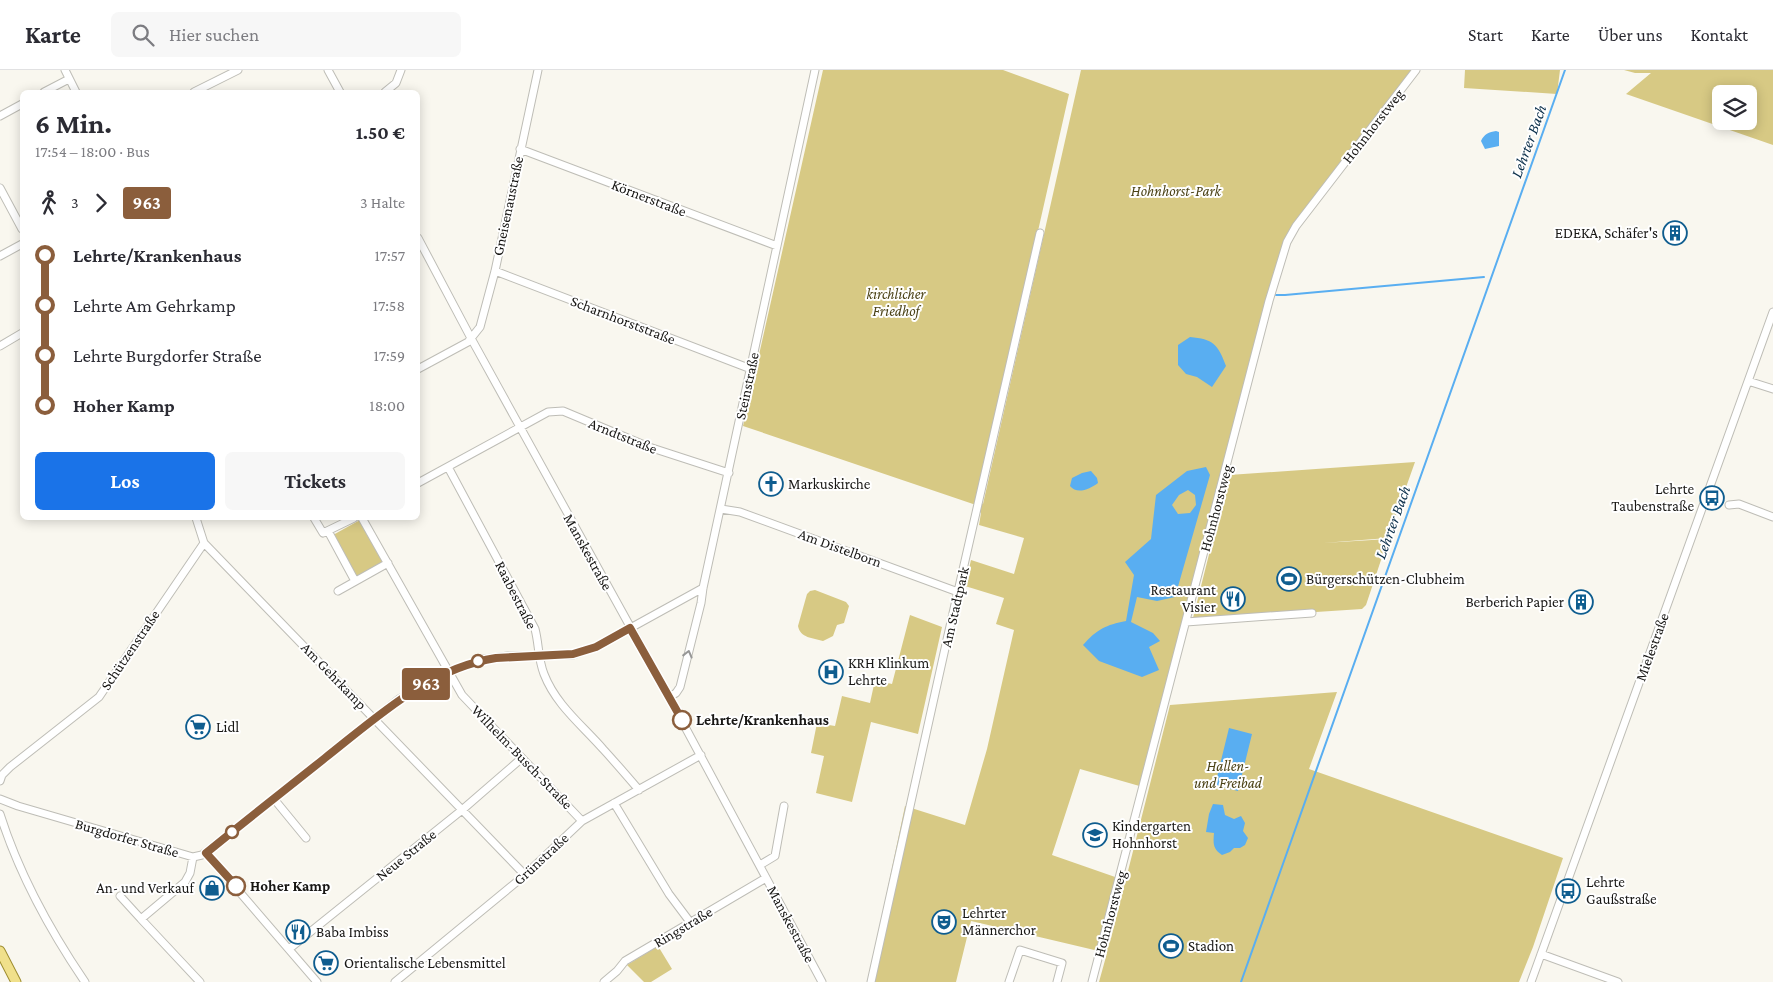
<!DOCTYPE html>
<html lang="de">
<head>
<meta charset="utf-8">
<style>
  body { margin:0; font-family:"Crimson Pro",serif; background:#f7f7f7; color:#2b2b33; height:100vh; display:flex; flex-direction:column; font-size:19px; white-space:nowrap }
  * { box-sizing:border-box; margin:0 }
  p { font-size:16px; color:#7c7c81 }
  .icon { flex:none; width:28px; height:28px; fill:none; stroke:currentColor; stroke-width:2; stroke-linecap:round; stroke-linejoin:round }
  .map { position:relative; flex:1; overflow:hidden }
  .sheet { position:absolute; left:20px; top:20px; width:400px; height:430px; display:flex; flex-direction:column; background:#fff; border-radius:8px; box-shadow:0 2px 12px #0003 }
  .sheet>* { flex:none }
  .badge { padding:0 10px; border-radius:4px; font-size:18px; line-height:32px }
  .buttons { position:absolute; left:1712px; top:15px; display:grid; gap:10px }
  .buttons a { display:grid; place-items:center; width:45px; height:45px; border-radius:8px; background:#fff; box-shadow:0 2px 12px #0003; font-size:25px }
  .map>.badge { position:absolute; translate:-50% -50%; box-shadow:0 0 0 2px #fff }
  .legs { display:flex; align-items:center; gap:8px; height:55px; padding:0 15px; font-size:16px }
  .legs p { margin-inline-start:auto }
  .summary { display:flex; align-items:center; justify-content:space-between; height:85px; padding:0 15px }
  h1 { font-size:28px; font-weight:700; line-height:38px }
  .cta { display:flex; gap:10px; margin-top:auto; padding:10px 15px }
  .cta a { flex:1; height:58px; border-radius:8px; background:#1a73e8; color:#fff; font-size:20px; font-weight:700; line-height:58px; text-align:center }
  .cta a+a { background:#f7f7f7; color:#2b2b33 }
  ul { padding:0 15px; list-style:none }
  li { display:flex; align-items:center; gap:18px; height:50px; font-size:19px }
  li i { display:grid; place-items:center; width:8px; height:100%; margin:0 6px; background:currentColor }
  li i::after { content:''; width:12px; height:12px; margin:-6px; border:4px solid; border-radius:50%; background:#fff }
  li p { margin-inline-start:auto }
  li:first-child i { background:linear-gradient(#0000 50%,currentColor 0) }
  li:last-child i { background:linear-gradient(currentColor 50%,#0000 0) }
  header { display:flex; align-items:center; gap:30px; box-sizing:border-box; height:70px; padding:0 25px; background:#fff; border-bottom:1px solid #e1e1e2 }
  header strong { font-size:24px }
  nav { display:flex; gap:28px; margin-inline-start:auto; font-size:18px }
  .search { width:350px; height:45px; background:#f7f7f7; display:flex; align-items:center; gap:12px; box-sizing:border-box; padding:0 18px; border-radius:8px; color:#7c7c81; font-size:19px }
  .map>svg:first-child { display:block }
  .green { fill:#d7c984; fill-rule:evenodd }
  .water { fill:#59aef1; fill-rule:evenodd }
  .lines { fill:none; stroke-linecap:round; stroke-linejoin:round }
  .stream { stroke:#59aef1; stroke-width:2 }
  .minor-casing { stroke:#bebdb6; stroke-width:9 }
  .major-casing { stroke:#9e8d30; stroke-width:11 }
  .minor { stroke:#fff; stroke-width:7 }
  .major { stroke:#f0e08b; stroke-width:9 }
  .oneway { stroke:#979796 }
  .line-1-casing { stroke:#fff; stroke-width:11 }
  .line-1 { stroke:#8b5e3c; stroke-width:8 }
  .stop-1-dot { fill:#fff; stroke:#8b5e3c; stroke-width:2.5 }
  .labels { text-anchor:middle; stroke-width:4; stroke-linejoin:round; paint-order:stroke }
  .street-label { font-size:15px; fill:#181715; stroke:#fff }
  .park-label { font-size:15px; font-style:italic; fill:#4b4216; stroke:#fff }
  .poi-label { font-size:15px; fill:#181715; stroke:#fff; text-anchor:start }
  .stop-label { font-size:15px; font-weight:bold; fill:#181715; stroke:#fff; text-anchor:start }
  .water-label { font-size:16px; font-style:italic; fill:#0c304b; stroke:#fff }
</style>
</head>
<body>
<header>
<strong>Karte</strong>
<div class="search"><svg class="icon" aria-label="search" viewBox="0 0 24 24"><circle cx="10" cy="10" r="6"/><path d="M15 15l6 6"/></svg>Hier suchen</div>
<nav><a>Start</a><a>Karte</a><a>Über uns</a><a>Kontakt</a></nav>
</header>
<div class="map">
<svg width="1773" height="912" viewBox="0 0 1773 912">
  <rect width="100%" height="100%" fill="#f9f7ef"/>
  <path class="green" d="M823,0H1003L1069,24L976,435L743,356Z
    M1081,0H1413L1287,165L1268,227L1190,550L1143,717L1080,699L1052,785L1118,808H1125L1108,880L1170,635L1337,622L1309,699L1563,788L1533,877L1519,912H1099L1107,883L971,851L956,912H868L905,736L965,755L987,679L1014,560L996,554L1004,528L965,516L971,490L1014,504L1024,468L979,455L981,443L980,442L982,433L983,434Z
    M1465,0H1560L1557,24L1464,18Z
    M1624,0H1773V75L1626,24L1651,3H1635ZM1721,24H1749V51H1721Z
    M1415,392L1388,468L1323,473L1388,469L1366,535L1362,539L1196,550L1193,548L1229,405Z
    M360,450L384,493L357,508L333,465Z
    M815,520L846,532L849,536L844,553L837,555L833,566L823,571C813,568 800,568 798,556L807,524L810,521Z
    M910,545L942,557L918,664L871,652L852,732L816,723L824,686L811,683L817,653L835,656L842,626L870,633L875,610L892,614Z
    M658,876L672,899L651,912H644L627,895Z"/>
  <path class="water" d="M1496,61L1499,62V76L1485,79L1481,71C1484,64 1489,62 1496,61Z
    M1190,267C1213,269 1218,274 1226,296L1212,317L1197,307L1186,304L1178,295V275Z
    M1206,397L1210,405L1175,527L1157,531L1137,527L1131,552L1153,563L1160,571L1149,577L1159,600L1142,607L1099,591L1083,575C1097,559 1106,555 1126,551L1134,505L1125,492L1151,469L1156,425L1187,401ZM1188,420L1195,425L1196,435L1190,443L1178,444L1172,435L1179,425Z
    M1091,401L1097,408L1098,413C1090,419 1077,425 1070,416L1072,408L1082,403Z
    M1229,658L1252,664L1238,721L1215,715Z
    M1213,734L1223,735L1225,745L1234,749L1241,746L1245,753L1243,761L1248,768L1245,775L1240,778H1234L1230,782L1222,785C1213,779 1213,774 1214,763L1206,762L1209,744Z"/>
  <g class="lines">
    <path class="stream" d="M1276,225H1285L1484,207
      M1241,912L1565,0"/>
    <g class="minor-casing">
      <path id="minor" d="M65,0L76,22
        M328,0L340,22
        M44,22L69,9
        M194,22L238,0
        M385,22L396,13L401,0
        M0,46L22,34
        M520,79L777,176
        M0,118L22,159
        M418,168L472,270L669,627L822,912
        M0,186L22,174
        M495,201L751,299
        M0,276L22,263
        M418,299L468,272L480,257L495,201L538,0
        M1748,311L1773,319
        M448,397L535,559C539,574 538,589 544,604C556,635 582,655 603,679C615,692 627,706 639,720
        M418,413L548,342L563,341L649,377L729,403
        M1729,435L1739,434L1773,447
        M721,439L740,442L958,522
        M314,448L323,463L354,448
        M362,448L462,625L582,751
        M328,461L355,511
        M204,473L525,805
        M338,521L388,493
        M1186,552L1312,543
        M669,627L676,623L680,617L701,533L703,518L815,0
        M0,711L2,705L10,697L99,627L204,473L196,448
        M0,729L18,736L193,787L202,785L399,629L450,602L484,589L508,586L573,585L596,577L703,518
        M274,729L306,768
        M614,733L669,824L690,852
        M0,744C19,804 49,859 85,912
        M206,783L317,912
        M193,787L190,803L185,812L141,849L200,912
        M760,795L775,786L784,736
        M120,826L141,849
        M289,879L462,740L522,688
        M1541,884L1618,912
        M395,912L525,805L582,751L701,685
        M604,912L617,901L625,891L766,808
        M871,912L948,565L1040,163
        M1009,912L1020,880L1062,893L1057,912
        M1092,912L1269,231L1287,172L1296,156L1416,0
        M1531,912L1773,242"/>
    </g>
    <g class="major-casing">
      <path id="major" d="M0,881L16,912"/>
    </g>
    <use href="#minor" class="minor"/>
    <use href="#major" class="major"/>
  </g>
  <defs><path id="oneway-chevron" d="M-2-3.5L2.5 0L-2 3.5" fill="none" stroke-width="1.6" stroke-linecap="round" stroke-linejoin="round" transform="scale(1.25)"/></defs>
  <use class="oneway" href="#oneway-chevron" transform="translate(688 584) rotate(-76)"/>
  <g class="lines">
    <g class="line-1-casing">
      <path id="line-1" d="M236,816L206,783C245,751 285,720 325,688C376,648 429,598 496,588L573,584L596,577L630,558L682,650"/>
    </g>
    <use href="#line-1" class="line-1"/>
  </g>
  <defs>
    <g id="building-ring" transform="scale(1.25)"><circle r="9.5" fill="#fff" stroke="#0f5d8f" stroke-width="1.5"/><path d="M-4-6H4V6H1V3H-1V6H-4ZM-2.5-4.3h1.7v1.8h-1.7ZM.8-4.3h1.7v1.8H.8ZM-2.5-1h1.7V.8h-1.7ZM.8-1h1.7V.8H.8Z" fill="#0f5d8f"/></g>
    <g id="church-ring" transform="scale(1.25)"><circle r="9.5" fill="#fff" stroke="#0f5d8f" stroke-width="1.5"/><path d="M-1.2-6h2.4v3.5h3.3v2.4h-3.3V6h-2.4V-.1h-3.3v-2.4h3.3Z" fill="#0f5d8f"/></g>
    <g id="bus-ring" transform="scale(1.25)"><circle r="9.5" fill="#fff" stroke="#0f5d8f" stroke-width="1.5"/><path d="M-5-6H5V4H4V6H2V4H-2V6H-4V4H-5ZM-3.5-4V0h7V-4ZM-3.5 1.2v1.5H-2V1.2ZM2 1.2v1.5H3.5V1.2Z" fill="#0f5d8f"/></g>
    <g id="stadium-ring" transform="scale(1.25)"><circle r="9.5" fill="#fff" stroke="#0f5d8f" stroke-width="1.5"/><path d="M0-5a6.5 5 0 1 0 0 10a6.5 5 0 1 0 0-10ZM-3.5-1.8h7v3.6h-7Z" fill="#0f5d8f"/></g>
    <g id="restaurant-ring" transform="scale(1.25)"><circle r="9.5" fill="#fff" stroke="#0f5d8f" stroke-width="1.5"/><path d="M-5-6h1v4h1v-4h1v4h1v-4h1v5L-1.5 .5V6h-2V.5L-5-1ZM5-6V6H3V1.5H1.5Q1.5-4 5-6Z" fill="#0f5d8f"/></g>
    <g id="hospital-ring" transform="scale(1.25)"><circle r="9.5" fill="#fff" stroke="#0f5d8f" stroke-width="1.5"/><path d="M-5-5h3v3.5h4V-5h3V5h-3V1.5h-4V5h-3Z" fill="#0f5d8f"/></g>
    <g id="supermarket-ring" transform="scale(1.25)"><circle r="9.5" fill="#fff" stroke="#0f5d8f" stroke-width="1.5"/><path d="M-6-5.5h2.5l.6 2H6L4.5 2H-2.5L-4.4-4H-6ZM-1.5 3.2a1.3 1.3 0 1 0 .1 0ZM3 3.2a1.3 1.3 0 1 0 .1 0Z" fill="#0f5d8f"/></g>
    <g id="school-ring" transform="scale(1.25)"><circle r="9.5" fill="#fff" stroke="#0f5d8f" stroke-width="1.5"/><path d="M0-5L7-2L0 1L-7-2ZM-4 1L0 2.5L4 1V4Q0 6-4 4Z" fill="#0f5d8f"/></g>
    <g id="shop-ring" transform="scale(1.25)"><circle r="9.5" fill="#fff" stroke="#0f5d8f" stroke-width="1.5"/><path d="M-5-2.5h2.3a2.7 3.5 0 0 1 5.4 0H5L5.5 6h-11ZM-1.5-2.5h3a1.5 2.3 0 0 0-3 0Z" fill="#0f5d8f"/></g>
    <g id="theatre-ring" transform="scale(1.25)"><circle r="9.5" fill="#fff" stroke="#0f5d8f" stroke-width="1.5"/><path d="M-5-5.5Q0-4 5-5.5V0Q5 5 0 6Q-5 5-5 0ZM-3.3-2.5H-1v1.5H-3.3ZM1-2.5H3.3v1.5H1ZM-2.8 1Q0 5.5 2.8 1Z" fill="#0f5d8f"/></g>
  </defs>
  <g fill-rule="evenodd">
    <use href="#building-ring" x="1675" y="163"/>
    <use href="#church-ring" x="771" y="414"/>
    <use href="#bus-ring" x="1712" y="428"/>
    <use href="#stadium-ring" x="1289" y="509"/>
    <use href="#restaurant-ring" x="1233" y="529"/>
    <use href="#building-ring" x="1581" y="532"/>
    <use href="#hospital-ring" x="831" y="602"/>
    <use href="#supermarket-ring" x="198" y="657"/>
    <use href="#school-ring" x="1095" y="765"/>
    <use href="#shop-ring" x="212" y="818"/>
    <use href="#bus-ring" x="1568" y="821"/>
    <use href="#theatre-ring" x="944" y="852"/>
    <use href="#restaurant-ring" x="298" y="862"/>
    <use href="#stadium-ring" x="1171" y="876"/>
    <use href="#supermarket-ring" x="326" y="893"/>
  </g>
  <g class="stop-1-dot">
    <circle cx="478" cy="591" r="6"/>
    <circle cx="682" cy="650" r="9"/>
    <circle cx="232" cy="762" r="6"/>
    <circle cx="236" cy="816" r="9"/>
  </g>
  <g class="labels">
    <g class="street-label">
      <text transform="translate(1373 56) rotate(-52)" y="5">Hohnhorstweg</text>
      <text transform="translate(649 128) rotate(21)" y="5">Körnerstraße</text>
      <text transform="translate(508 136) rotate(-78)" y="5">Gneisenaustraße</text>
      <text transform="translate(623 250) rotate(21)" y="5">Scharnhorststraße</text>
      <text transform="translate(747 316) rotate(-78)" y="5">Steinstraße</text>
      <text transform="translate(623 366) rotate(22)" y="5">Arndtstraße</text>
      <text transform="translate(1216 438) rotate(-75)" y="5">Hohnhorstweg</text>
      <text transform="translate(840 478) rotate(20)" y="5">Am Distelborn</text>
      <text transform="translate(588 482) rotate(61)" y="5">Manskestraße</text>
      <text transform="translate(516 525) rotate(63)" y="5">Raabestraße</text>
      <text transform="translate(955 537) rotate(-77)" y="5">Am Stadtpark</text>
      <text transform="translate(1652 577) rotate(-70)" y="5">Mielestraße</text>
      <text transform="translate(130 580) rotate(-56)" y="5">Schützenstraße</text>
      <text transform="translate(334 606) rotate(46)" y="5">Am Gehrkamp</text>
      <text transform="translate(522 687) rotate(46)" y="5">Wilhelm-Busch-Straße</text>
      <text transform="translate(127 768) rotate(16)" y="5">Burgdorfer Straße</text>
      <text transform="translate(406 785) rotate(-39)" y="5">Neue Straße</text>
      <text transform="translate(541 789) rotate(-43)" y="5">Grünstraße</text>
      <text transform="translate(1110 844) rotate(-75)" y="5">Hohnhorstweg</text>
      <text transform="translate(791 854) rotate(62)" y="5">Manskestraße</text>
      <text transform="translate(683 857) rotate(-31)" y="5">Ringstraße</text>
    </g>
    <g class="park-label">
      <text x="1176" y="126">Hohnhorst-Park</text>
      <text x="896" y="229">kirchlicher<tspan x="896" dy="17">Friedhof</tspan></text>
      <text x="1228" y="701">Hallen-<tspan x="1228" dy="17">und Freibad</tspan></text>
    </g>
    <g class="poi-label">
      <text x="1658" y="168" text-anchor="end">EDEKA, Schäfer's</text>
      <text x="788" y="419">Markuskirche</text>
      <text x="1694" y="424" text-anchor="end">Lehrte<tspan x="1694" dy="17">Taubenstraße</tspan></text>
      <text x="1306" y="514">Bürgerschützen-Clubheim</text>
      <text x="1216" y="525" text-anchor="end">Restaurant<tspan x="1216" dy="17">Visier</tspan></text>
      <text x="1564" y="537" text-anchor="end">Berberich Papier</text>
      <text x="848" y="598">KRH Klinkum<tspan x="848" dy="17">Lehrte</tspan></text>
      <text x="216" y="662">Lidl</text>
      <text x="1112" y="761">Kindergarten<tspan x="1112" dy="17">Hohnhorst</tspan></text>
      <text x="1586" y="817">Lehrte<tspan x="1586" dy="17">Gaußstraße</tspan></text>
      <text x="194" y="823" text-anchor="end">An- und Verkauf</text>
      <text x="962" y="848">Lehrter<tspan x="962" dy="17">Männerchor</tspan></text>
      <text x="316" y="867">Baba Imbiss</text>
      <text x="1188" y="881">Stadion</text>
      <text x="344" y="898">Orientalische Lebensmittel</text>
    </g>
    <g class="stop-label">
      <text x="696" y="655">Lehrte/Krankenhaus</text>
      <text x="250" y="821">Hoher Kamp</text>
    </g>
    <g class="water-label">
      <text transform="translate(1528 71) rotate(-70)" y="6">Lehrter Bach</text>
      <text transform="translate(1392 452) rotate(-70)" y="6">Lehrter Bach</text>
    </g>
  </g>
</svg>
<div class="buttons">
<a><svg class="icon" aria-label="layers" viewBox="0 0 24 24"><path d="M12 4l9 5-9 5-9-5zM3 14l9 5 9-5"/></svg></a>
</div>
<b class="badge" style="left:426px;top:614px;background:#8b5e3c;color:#fff">963</b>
<section class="sheet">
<div class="summary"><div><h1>6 Min.</h1><p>17:54 – 18:00 · Bus</p></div><b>1.50 €</b></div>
<div class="legs"><svg class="icon" aria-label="walk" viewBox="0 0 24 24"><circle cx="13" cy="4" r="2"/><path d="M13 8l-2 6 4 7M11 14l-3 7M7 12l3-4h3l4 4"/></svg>3<svg class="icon" aria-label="forward" viewBox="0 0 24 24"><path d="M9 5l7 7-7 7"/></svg><b class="badge" style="background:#8b5e3c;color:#fff">963</b><p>3 Halte</p></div>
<ul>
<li><i style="color:#8b5e3c"></i><b>Lehrte/Krankenhaus</b><p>17:57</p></li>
<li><i style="color:#8b5e3c"></i><span>Lehrte Am Gehrkamp</span><p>17:58</p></li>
<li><i style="color:#8b5e3c"></i><span>Lehrte Burgdorfer Straße</span><p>17:59</p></li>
<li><i style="color:#8b5e3c"></i><b>Hoher Kamp</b><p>18:00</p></li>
</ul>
<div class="cta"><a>Los</a><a>Tickets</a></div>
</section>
</div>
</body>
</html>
